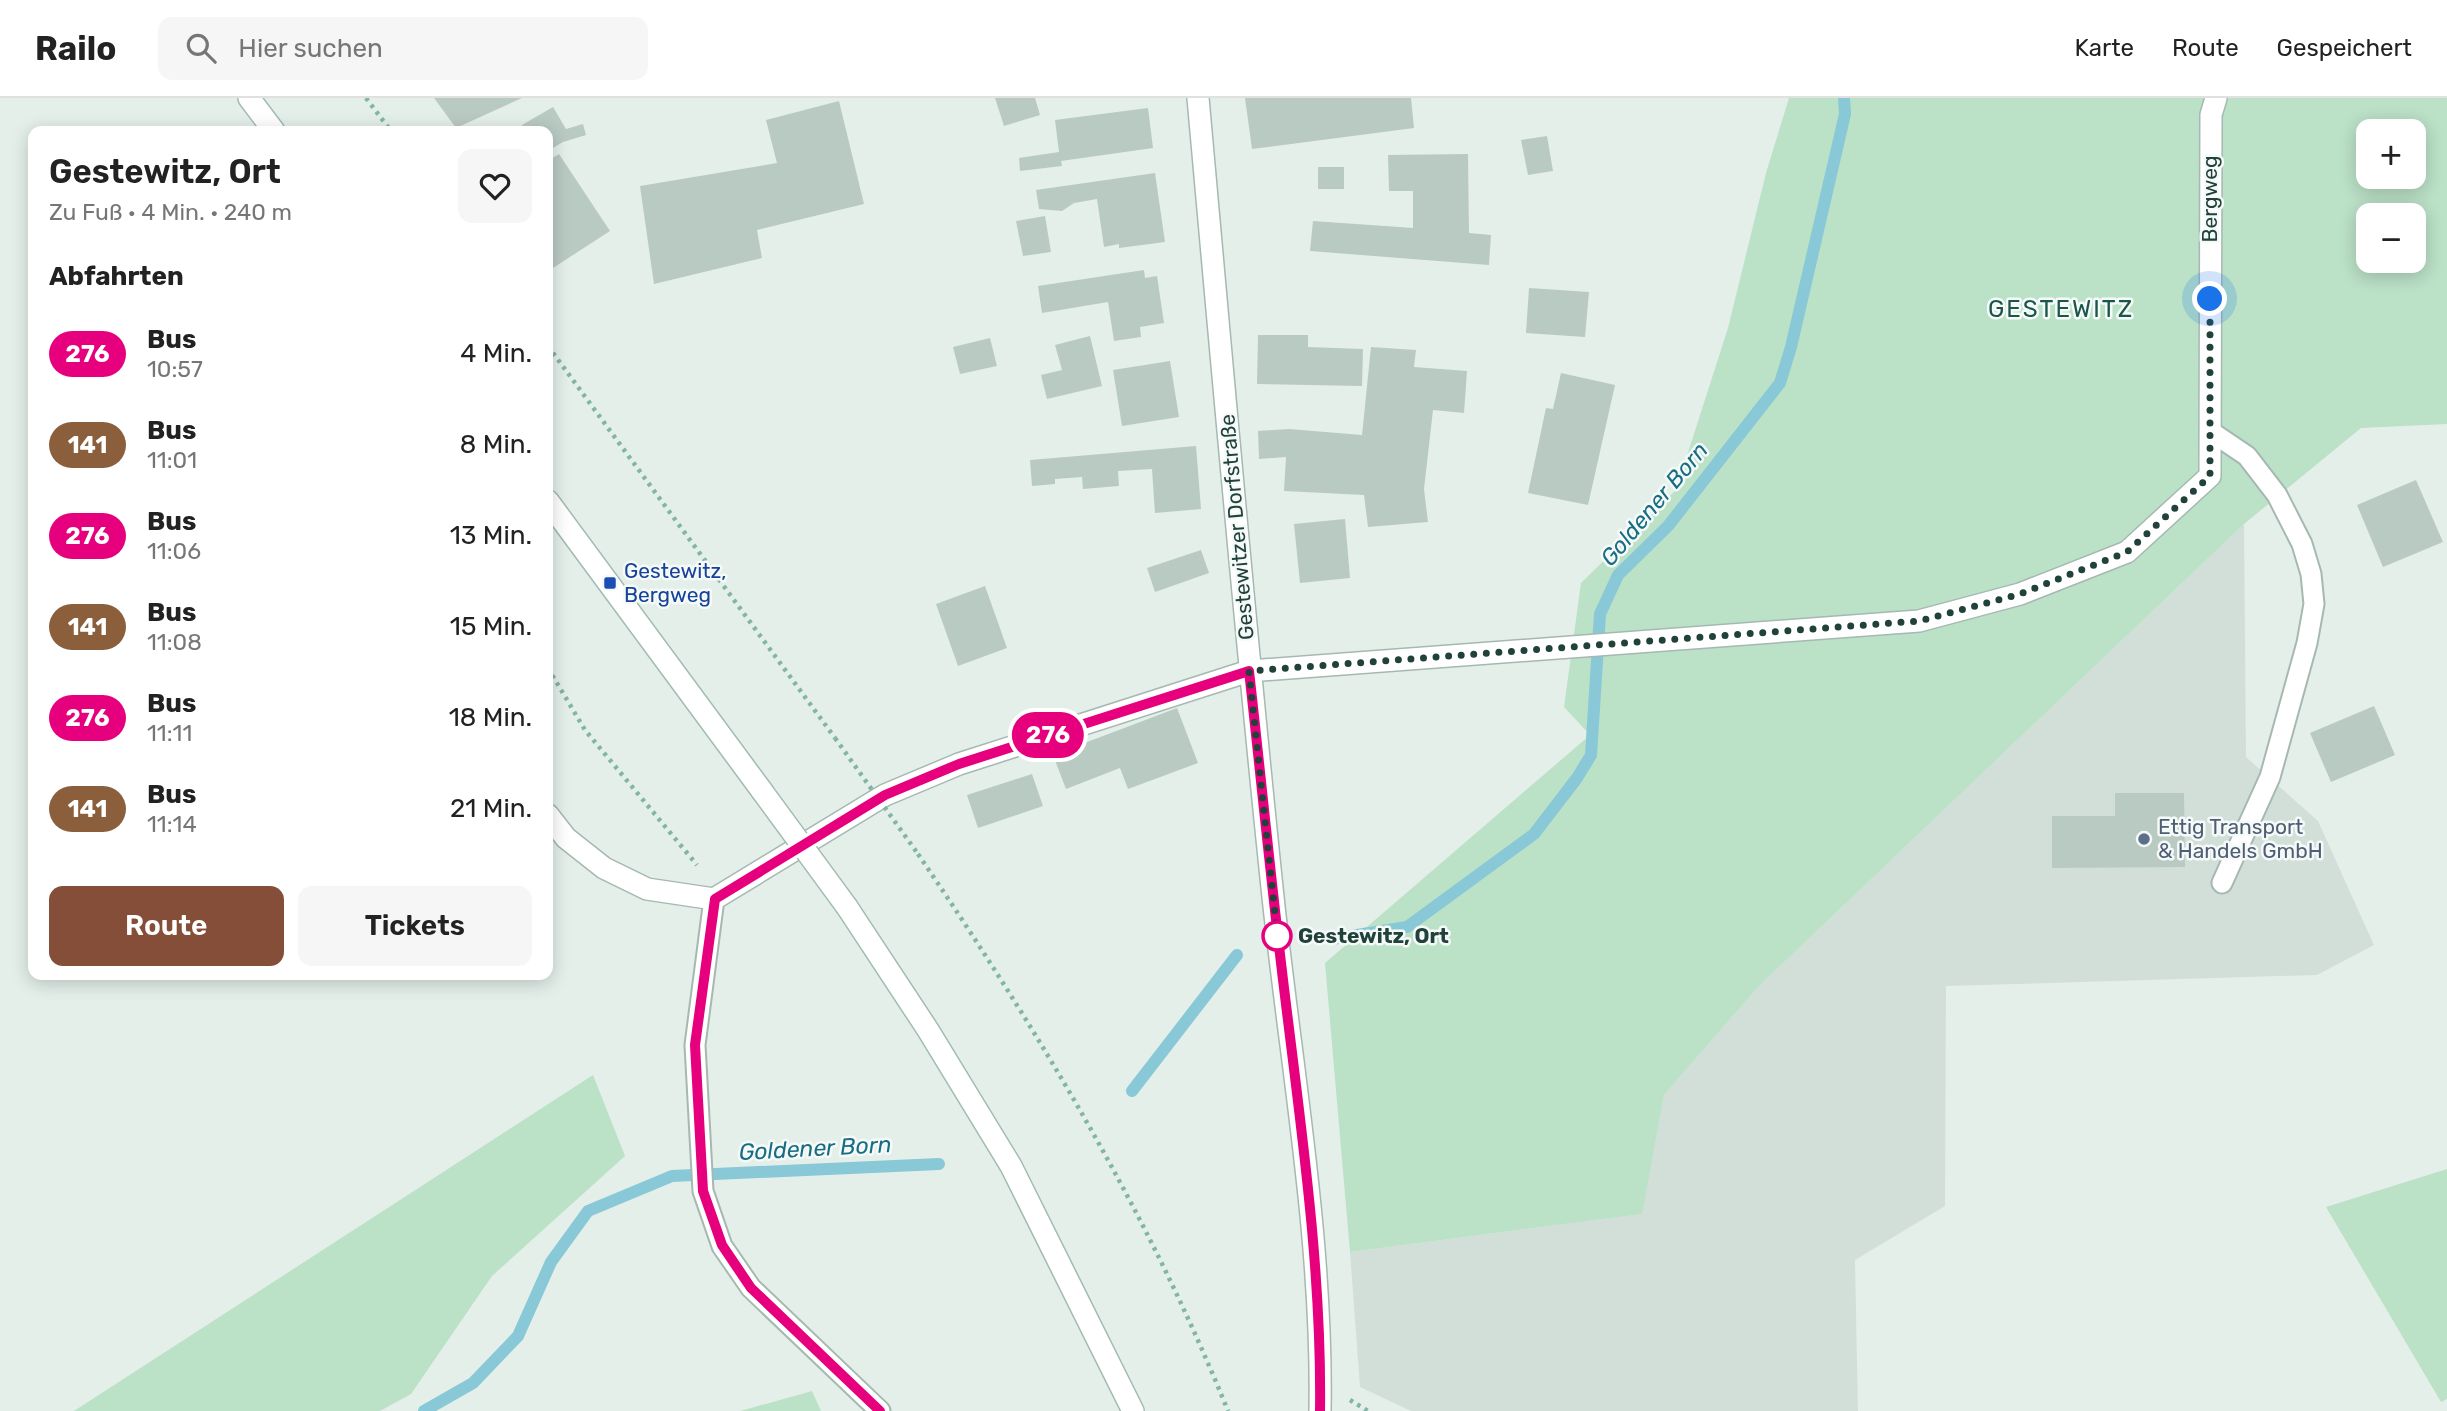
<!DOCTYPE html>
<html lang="de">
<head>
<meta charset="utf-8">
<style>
  body { margin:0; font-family:Rubik,sans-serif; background:#f6f6f6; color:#222; height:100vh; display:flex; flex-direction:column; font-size:26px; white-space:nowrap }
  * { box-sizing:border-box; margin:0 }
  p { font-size:23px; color:#767676 }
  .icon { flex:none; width:38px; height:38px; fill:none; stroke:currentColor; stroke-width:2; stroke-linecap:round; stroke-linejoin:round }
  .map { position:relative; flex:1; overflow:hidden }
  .side { position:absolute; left:28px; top:28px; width:525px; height:854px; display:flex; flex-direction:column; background:#fff; border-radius:14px; box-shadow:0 4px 18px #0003 }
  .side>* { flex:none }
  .badge { padding:0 14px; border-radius:23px; font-size:24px; line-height:46px }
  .tools { position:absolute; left:2356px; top:21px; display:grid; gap:14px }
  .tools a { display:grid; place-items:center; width:70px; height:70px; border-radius:14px; background:#fff; box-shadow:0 4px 18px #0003; font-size:35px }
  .you { position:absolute; width:35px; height:35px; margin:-18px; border:5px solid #fff; border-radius:50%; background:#1a73e8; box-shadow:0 0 0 10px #1a73e833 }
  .map>.badge { position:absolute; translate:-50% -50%; box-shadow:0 0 0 4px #fff }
  h2 { padding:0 21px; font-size:26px; line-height:63px }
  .round { display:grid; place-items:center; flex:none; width:74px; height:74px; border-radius:14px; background:#f6f6f6 }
  .overview { display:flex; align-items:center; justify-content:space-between; height:119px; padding:0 21px }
  h1 { font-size:33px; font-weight:600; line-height:52px }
  .action { display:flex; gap:14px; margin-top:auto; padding:14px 21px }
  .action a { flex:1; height:80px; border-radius:14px; background:#854e38; color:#fff; font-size:28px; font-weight:600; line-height:80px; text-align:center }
  .action a+a { background:#f6f6f6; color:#222 }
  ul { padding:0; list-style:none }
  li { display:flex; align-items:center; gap:21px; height:91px; padding:0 21px }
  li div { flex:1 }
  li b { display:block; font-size:26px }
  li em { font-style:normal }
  li .badge { min-width:77px; font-weight:700; text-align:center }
  header { display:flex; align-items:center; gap:42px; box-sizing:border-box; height:98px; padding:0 35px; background:#fff; border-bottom:2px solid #e0e0e0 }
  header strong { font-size:33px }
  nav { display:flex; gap:38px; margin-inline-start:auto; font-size:24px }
  .search { width:490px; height:63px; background:#f6f6f6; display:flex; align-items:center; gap:18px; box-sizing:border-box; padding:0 24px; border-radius:14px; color:#767676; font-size:26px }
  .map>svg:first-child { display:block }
  .built { fill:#d2dfd9 }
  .green { fill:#bbe1c7; fill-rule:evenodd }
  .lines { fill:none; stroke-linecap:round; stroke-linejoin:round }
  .stream { stroke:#88c8d7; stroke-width:12 }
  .building { fill:#b9cac3 }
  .service-casing { stroke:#a6b8b2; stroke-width:23 }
  .minor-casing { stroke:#a6b8b2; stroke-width:24 }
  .secondary-casing { stroke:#a1bbb3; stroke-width:24 }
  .path { stroke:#82b5a7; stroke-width:4.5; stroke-dasharray:3.5 5; stroke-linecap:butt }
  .service { stroke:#fff; stroke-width:19 }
  .minor { stroke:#fff; stroke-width:21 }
  .secondary { stroke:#fff; stroke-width:21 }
  .secondary-bridge-casing { stroke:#a1bbb3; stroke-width:24; stroke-linecap:butt }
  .path-bridge { stroke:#82b5a7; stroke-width:4.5; stroke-dasharray:3.5 5; stroke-linecap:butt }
  .secondary-bridge { stroke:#fff; stroke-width:21 }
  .line-casing { stroke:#fff; stroke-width:16 }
  .line { stroke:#e6007e; stroke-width:10 }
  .walk { stroke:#21423b; stroke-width:7; stroke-dasharray:0 12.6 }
  .transit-dot { fill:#1a4fb4; stroke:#f5faf8; stroke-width:2.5 }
  .service-dot { fill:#5c6f8a; stroke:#f5faf8; stroke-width:2.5 }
  .stop-dot { fill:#fff; stroke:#e6007e; stroke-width:3.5 }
  .labels { text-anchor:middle; stroke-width:5; stroke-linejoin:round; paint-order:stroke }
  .street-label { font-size:21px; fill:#21423b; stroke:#f5faf8 }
  .transit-label { font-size:21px; fill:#164399; stroke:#f5faf8; text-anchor:start }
  .service-label { font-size:21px; fill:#4e5e75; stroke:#f5faf8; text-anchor:start }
  .stop-label { font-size:21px; font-weight:bold; fill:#21423b; stroke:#f5faf8; text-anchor:start }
  .water-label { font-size:23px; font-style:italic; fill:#166d84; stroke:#f5faf8 }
  .quarter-label { font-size:24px; letter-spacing:2px; fill:#1b564a; stroke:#f5faf8 }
</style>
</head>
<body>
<header>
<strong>Railo</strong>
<div class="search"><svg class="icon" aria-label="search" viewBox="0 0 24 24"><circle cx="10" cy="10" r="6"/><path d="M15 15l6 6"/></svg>Hier suchen</div>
<nav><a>Karte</a><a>Route</a><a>Gespeichert</a></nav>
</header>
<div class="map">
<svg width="2447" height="1313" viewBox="0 0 2447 1313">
  <rect width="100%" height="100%" fill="#e4efea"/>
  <path class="built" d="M2244,426L2246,659L2318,723L2374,847L2317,877L1946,888L1945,1108L1855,1162L1858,1313H1411L1360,1289L1350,1154L1641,1116L1664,997L1759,888Z"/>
  <path class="green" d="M1789,0H2447V326L2361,330L2244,426L1759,888L1664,997L1642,1116L1350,1154L1325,865L1590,637L1564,609L1581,485L1676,392L1728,230L1766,75ZM2368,33H2413V79H2368ZM2368,117H2413V163H2368Z
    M593,977L625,1058L492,1178L411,1296L380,1313H74Z
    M2447,1071V1301L2441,1304L2326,1109Z
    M812,1293L821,1313H740Z"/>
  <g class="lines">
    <path class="stream" d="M1332,841L1407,829L1534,736L1577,680L1591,657L1600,516L1618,477L1668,428L1780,285L1791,249L1845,16L1844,0
      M1132,993L1237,857
      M424,1313L473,1285L518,1238L551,1164L588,1113L672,1078L939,1066"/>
  </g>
  <path class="building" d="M434,0H522L456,30Z
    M995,0H1035L1040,17L1004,28Z
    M1245,0H1411L1414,30L1252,51Z
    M839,3L864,106L757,132L762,160L654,186L640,88L777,65L766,22Z
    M553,9L566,31L583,26L586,37L563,44L548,53V33H526L522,27Z
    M1148,10L1153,50L1061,63L1062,68L1020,73L1019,60L1059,54L1055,22Z
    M1547,38L1553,73L1528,77L1521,42Z
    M559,56L610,133L553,170L548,161V63Z
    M1468,56L1469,135L1491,137L1489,167L1310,153L1313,123L1413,130V93H1389L1388,57Z
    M1318,69H1344V91H1318Z
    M1155,75L1165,144L1119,150V146L1104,149L1097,101L1074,105L1062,113L1039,111L1036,92Z
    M1045,118L1051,154L1023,158L1016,123Z
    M1144,172L1145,180L1157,178L1164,225L1140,229L1141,239L1114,243L1108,204L1042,215L1038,188Z
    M1529,190L1589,194L1585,239L1526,235Z
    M1258,237H1308V249L1363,251L1362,288L1257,286Z
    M1090,238L1102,288L1047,301L1041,277L1062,272L1055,247Z
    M990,240L997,268L960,276L953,249Z
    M1371,249L1416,252L1414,269L1467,273L1464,315L1433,312L1424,391L1428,424L1368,429L1364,397L1284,393L1286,359L1259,361L1258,333L1289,331L1362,337Z
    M1170,263L1179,319L1122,328L1113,272Z
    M1561,275L1615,287L1588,407L1528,395L1546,310L1553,311Z
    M1196,348L1201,411L1155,415L1152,371L1118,373L1119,388L1083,391L1082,379L1055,381V386L1032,388L1030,362Z
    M2416,382L2443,444L2383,469L2357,407Z
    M1345,421L1350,480L1300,485L1294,426Z
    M1201,452L1209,475L1155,494L1147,470Z
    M985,488L1007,550L958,568L936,506Z
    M2374,608L2395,657L2331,684L2310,635Z
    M1177,610L1198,665L1128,691L1120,670L1066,691L1053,657Z
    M1032,676L1043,708L978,730L967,697Z
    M2115,695H2184L2185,769L2052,770V718H2115Z"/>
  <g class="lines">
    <g class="service-casing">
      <path id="service" d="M2210,333L2247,358L2277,397L2302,446L2311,476L2314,506L2307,545L2270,679L2222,785
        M714,801L695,947L703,1093L722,1148L751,1190L880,1313"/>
    </g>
    <g class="minor-casing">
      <path id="minor" d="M1198,0C1222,266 1245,533 1273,799C1291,969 1323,1141 1320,1313
        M548,717L566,740L604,770L647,791L714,801L885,697L959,666L1249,573L1919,523L2020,496L2127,454L2210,378L2211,17L2216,0"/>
    </g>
    <g class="secondary-casing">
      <path id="secondary" d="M249,0L274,33
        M548,403L762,693
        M847,809L928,932L1011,1068L1133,1313"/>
    </g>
    <path class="path" d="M366,0L391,33
      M548,248L835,640
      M548,570L585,632L697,767
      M918,756C1038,932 1148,1115 1228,1313
      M1350,1302L1368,1313"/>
    <use href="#service" class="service"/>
    <use href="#minor" class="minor"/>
    <use href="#secondary" class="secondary"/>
    <g class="secondary-bridge-casing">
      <path id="secondary-bridge" d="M762,693L847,809"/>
    </g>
    <path class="path-bridge" d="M835,640L918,756"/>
    <use href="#secondary-bridge" class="secondary-bridge"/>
  </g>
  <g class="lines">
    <g class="line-casing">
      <path id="line" d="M880,1313L751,1190L722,1147L703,1093L695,947L715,801L885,697L959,666L1249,573C1261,679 1271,784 1284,890C1301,1030 1322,1172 1320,1313"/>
    </g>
    <use href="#line" class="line"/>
    <path class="walk" d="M1277,838L1278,844L1249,573L1919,523L2020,496L2127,454L2210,378V201"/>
  </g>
  <rect class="transit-dot" x="603" y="478" width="14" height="14" rx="3.5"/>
  <circle class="service-dot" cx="2144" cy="741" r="7"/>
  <circle class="stop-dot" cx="1277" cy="838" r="14"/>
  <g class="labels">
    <g class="street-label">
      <text transform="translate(2210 101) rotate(-90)" y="7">Bergweg</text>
      <text transform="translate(1237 429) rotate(-95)" y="7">Gestewitzer Dorfstraße</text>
    </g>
    <g class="transit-label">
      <text x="624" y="480">Gestewitz,<tspan x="624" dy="24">Bergweg</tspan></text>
    </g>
    <g class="service-label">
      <text x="2158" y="736">Ettig Transport<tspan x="2158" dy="24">&amp; Handels GmbH</tspan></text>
    </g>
    <g class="stop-label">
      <text x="1298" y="845">Gestewitz, Ort</text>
    </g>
    <g class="water-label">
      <text transform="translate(1654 406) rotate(-50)" y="8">Goldener Born</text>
      <text transform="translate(815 1050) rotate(-3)" y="8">Goldener Born</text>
    </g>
    <g class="quarter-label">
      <text x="2061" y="219">GESTEWITZ</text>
    </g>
  </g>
</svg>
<div class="tools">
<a>+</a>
<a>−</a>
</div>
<div class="you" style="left:2210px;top:201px"></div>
<b class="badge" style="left:1048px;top:637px;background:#e6007e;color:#fff">276</b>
<section class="side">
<div class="overview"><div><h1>Gestewitz, Ort</h1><p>Zu Fuß · 4 Min. · 240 m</p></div><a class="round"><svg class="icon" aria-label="heart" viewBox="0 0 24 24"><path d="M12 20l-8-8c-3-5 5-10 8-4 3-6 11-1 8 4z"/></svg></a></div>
<h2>Abfahrten</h2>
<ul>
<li><span class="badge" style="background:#e6007e;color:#fff">276</span><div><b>Bus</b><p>10:57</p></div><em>4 Min.</em></li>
<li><span class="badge" style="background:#8b5e3c;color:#fff">141</span><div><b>Bus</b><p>11:01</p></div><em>8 Min.</em></li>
<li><span class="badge" style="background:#e6007e;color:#fff">276</span><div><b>Bus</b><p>11:06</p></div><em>13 Min.</em></li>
<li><span class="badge" style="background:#8b5e3c;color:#fff">141</span><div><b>Bus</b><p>11:08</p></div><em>15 Min.</em></li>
<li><span class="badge" style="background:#e6007e;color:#fff">276</span><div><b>Bus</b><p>11:11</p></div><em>18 Min.</em></li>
<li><span class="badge" style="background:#8b5e3c;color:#fff">141</span><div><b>Bus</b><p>11:14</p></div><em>21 Min.</em></li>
</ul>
<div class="action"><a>Route</a><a>Tickets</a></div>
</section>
</div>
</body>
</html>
